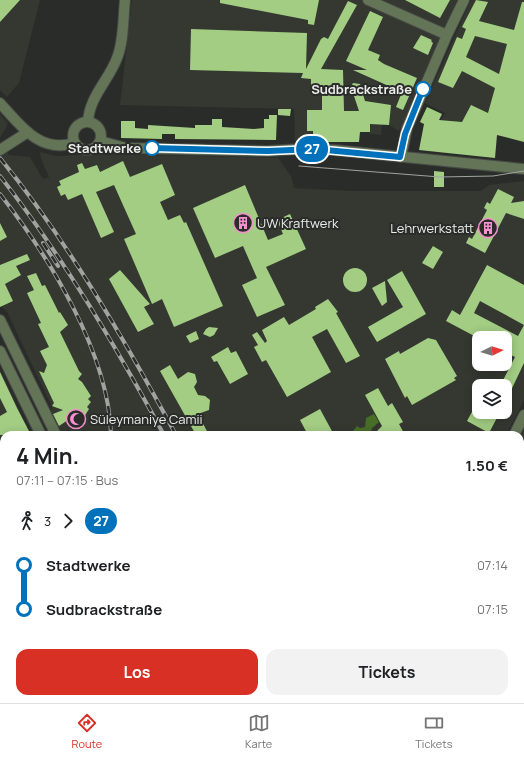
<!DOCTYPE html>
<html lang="de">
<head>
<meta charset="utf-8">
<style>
  body { margin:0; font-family:Manrope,sans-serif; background:#f2f2f2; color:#202124; height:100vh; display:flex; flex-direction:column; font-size:15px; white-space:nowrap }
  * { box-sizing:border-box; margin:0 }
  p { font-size:13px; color:#757577 }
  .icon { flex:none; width:22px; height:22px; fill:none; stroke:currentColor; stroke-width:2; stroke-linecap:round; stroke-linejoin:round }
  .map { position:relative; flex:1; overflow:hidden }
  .sheet { position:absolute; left:0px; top:431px; width:524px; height:272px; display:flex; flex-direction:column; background:#fff; border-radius:12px 12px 0 0; box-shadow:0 2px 10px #0003 }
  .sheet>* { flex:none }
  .badge { padding:0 8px; border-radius:13px; font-size:14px; line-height:26px }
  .needle { width:26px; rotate:85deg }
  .controls { position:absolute; left:472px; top:331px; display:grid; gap:8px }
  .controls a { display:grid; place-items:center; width:40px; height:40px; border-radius:8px; background:#fff; box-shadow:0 2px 10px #0003; font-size:20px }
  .map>.badge { position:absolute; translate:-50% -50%; box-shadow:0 0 0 2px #fff }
  .legs { display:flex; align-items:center; gap:6px; height:44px; padding:0 16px; font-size:13px }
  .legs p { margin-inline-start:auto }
  .overview { display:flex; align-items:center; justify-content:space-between; height:68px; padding:0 16px }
  h1 { font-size:22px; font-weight:700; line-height:30px }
  .cta { display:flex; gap:8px; margin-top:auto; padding:8px 16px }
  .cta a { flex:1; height:46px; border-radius:12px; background:#d93025; color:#fff; font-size:16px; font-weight:700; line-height:46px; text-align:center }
  .cta a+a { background:#f2f2f2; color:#202124 }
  ul { padding:0 16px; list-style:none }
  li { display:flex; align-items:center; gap:14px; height:44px; font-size:15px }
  li i { display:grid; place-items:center; width:6px; height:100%; margin:0 5px; background:currentColor }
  li i::after { content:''; width:10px; height:10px; margin:-5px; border:3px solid; border-radius:50%; background:#fff }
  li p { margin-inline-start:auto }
  li:first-child i { background:linear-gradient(#0000 50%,currentColor 0) }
  li:last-child i { background:linear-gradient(currentColor 50%,#0000 0) }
  .menu { display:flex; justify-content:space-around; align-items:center; height:56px; border-top:1px solid #e0e0e0; background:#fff; font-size:11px; color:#757577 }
  .menu a { display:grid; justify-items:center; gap:2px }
  .menu .current { color:#d93025 }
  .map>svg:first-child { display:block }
  .built { fill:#343830; fill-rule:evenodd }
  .water { fill:#476d26 }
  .building { fill:#a2cd83; fill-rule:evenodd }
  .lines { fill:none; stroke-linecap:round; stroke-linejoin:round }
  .minor-casing { stroke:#454744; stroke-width:12 }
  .major-casing { stroke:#454744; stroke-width:12 }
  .minor { stroke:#637457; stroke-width:10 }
  .major { stroke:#9abe80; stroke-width:10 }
  .tram { stroke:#a1a3a0; stroke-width:1 }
  .rail-casing { stroke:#a1a3a0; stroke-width:4 }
  .rail { stroke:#2a2c29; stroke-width:2.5; stroke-dasharray:8; stroke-linecap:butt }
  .line-1-casing { stroke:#fff; stroke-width:9 }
  .line-1 { stroke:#0072bc; stroke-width:6 }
  .stop-1-dot { fill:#fff; stroke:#0072bc; stroke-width:2 }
  .labels { text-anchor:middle; stroke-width:4; stroke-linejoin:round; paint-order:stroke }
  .stop-label { font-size:13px; font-weight:bold; fill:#edeeec; stroke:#2a2c29; text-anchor:end }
  .poi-label { font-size:13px; fill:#edeeec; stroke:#2a2c29; text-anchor:start }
</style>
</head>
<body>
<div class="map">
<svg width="524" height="703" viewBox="0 0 524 703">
  <rect width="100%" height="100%" fill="#2a2c29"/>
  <path class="built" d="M0,0H40L19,83L7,97L0,90Z
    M132,0H457L399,131L389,125H382L381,135L370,134L369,132L330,121L328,143L295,142L294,109L120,105Z
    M471,0H524V142L482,131L479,156L436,152L439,123L445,113L425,103Z
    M0,114L8,124L0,138Z
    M0,143L9,155L30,157L43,179L49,177L41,159L40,152L56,156L98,154L278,158L291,176L294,188L352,191H481L489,185L524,181V400L506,435H65L59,428L51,413L52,407L7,312L0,305ZM479,338H505V364H479ZM479,386H505V412H479Z
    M0,370L31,435H4V525L0,515Z
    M524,429V509H520V437Z
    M520,531H524V587L520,583Z
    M0,557H4V699H154L156,703H0Z
    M191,699H407L411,703H193Z"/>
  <path class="water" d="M374,414L379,422L372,428L370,435H350L357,426L360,428L365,427L366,418Z"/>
  <path class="building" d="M0,0H20L0,22Z
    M220,0H319L314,25L308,24V20L220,3Z
    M405,0H450L440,18Z
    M476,0L488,2L479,21L514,30L522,2H524V142L497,135L495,158L419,150L424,124L420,122L427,107L442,114L439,120L462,122L471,105L488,113L495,88L462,71L453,88L438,82L457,37L462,39L466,29L462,27ZM475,36L507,44L499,74L466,57Z
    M348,1L357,5L321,69L343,70L344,111H359L351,87L353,83L360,84L365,101L391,105L389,125L370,124V132H360L359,142H313V131H307V110H322V93L321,94V86L311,85V79L301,78L303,73L190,70L191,29L307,33L306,69L321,39L324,37L328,39Z
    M370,11L383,17L368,50L380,55L378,60L384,64L417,78L403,110L396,107L402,92L353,70H367L346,61Z
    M421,35L432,40L431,41L433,43L428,55L413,48Z
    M278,109H291L290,116L278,115Z
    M269,115H277L276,140L175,139V134H162V139L121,138V121H135V128L148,129V125L195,128V125H212V119H222V127L254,129L264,128V119H269Z
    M123,161L130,177L162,164L175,195L160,202L168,220L180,215L184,223L186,222L223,306L174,327L162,299L152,304L124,239L136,234L114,185L96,192L114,232L101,238L82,194L68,200L65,194L61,196L57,187L61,185L59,181L79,172L77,165L82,163L85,169L97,165L100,172Z
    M434,171L444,172V187H434Z
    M245,185L268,240L283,234L277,220L290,214L306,249L266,267L285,305L257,317L242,285L257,278L243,246L215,258L193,208Z
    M498,189L514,197L511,203L524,201V219L506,213L485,253L466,243L469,237L472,239L487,210L484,208L487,202L490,204Z
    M0,223L7,237L0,241Z
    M433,246L443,252L433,269L422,263Z
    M27,254L30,260L16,266L21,275L5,284L13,301L0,307V265Z
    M487,265L524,285V363L505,403V386H500L515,357L505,352V338H478L446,321L452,310L460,315ZM480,301L524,325L518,336L474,313Z
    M343 280a12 12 0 1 1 24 0a12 12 0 1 1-24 0Z
    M120,270L150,304L144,307L154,324L138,332L109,279Z
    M402,271L426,314L377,342L368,327L403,307L387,280Z
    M36,273L42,286L45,285L59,313L60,312L68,325L60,332L79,371L82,374L78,379L82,382L91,396L88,399L91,402L87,407L89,409L79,425L71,418L59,426L53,414L63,410L52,406L54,403L39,371L44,373L47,365L40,351L49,347L38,324L41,323L27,293L34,290L27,276Z
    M385,281L387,302L382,306L372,288Z
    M328,299L338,312L336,313L360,356L346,363L327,329L312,337L331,372L287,397L266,360L262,362L254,347L258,345L252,335L257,332L265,343L267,341L262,330L284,317L289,325L316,309L315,307Z
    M209,327L218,328L214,335L210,337L203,334L206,329Z
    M196,331L199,339L190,343L186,336Z
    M428,338L436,340L457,376L454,378L456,380L412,405L407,396L405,398L385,359L399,351L400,354Z
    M228,347L231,353L236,351L248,374L230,384L217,361L214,362L211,357Z
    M170,365L178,379L188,372L195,374L197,382L194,387L198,395L205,396L210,400L209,410L198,414L209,435H196L160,371Z
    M0,372L17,408L31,435H0V416L7,412L0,398Z
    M378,388L388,406L392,403L403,422L399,424L405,435H373L382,426L365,395Z
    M479,399V412H500L489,433L467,421Z
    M320,409L333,433L328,435H308L300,420Z"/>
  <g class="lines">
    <g class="minor-casing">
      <path id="minor" d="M368,0L447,35
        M0,103C20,125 40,154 74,143
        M73 136a14 14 0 1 1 28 0a14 14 0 1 1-28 0Z
        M88,122C89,97 109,80 117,58C124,41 123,18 125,0
        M100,141L126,148L268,151L300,149L334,150L524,169
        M0,150L28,132
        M401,157L407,128L447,35L464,0
        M0,320L56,435
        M0,351L41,435
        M514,435L524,415
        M520,619L524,624
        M0,651L3,653L0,657
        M468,699L472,703"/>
    </g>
    <g class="major-casing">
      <path id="major" d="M520,516H524
        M520,523H524
        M0,545L4,544
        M163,699L165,703
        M182,699L184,703"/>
    </g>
    <use href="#minor" class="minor"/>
    <use href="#major" class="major"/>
    <path class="tram" d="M299,166L440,177L493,176L524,171
      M175,699L177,703"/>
    <g class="rail-casing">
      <path id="rail" d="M0,158C69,243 124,339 176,435
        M0,176C63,257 115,345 164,435
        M0,194C49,257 109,353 111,435
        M43,243L58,266
        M309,699L311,703
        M318,699L321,703
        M10,703L13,699"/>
    </g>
    <use href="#rail" class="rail"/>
  </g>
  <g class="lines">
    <g class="line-1-casing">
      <path id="line-1" d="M152,148L268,151L315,149L400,157L405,134L423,89"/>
    </g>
    <use href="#line-1" class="line-1"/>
  </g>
  <defs>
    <g id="building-ring" transform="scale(1)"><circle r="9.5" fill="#2a2c29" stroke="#f690d0" stroke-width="1.5"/><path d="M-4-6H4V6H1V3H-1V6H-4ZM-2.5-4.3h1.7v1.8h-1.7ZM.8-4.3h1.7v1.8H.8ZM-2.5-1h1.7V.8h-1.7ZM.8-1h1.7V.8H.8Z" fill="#f690d0"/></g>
    <g id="mosque-ring" transform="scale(1)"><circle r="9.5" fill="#2a2c29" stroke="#f690d0" stroke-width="1.5"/><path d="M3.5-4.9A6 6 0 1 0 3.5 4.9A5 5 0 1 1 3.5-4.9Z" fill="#f690d0"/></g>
  </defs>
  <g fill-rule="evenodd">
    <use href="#building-ring" x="243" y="223"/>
    <use href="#building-ring" x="488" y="228"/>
    <use href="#mosque-ring" x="76" y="419"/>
  </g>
  <g class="stop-1-dot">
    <circle cx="423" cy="89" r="7"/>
    <circle cx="152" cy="148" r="7"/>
  </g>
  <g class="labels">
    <g class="stop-label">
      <text x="412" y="94">Sudbrackstraße</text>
      <text x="141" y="153">Stadtwerke</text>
    </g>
    <g class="poi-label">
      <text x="257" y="228">UW Kraftwerk</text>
      <text x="474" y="233" text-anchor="end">Lehrwerkstatt</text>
      <text x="90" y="424">Süleymaniye Camii</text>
    </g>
  </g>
</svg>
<div class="controls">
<a><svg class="needle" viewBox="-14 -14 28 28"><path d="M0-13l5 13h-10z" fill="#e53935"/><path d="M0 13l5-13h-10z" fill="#757577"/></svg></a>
<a><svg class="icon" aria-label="layers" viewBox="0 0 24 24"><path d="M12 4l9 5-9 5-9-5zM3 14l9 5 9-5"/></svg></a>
</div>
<b class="badge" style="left:312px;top:149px;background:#0072bc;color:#fff">27</b>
<section class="sheet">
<div class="overview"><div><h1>4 Min.</h1><p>07:11 – 07:15 · Bus</p></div><b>1.50 €</b></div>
<div class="legs"><svg class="icon" aria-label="walk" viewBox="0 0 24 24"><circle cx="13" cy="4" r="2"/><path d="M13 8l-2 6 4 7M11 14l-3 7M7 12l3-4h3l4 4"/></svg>3<svg class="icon" aria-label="forward" viewBox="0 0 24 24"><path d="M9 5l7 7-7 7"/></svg><b class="badge" style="background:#0072bc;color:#fff">27</b></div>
<ul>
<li><i style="color:#0072bc"></i><b>Stadtwerke</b><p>07:14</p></li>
<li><i style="color:#0072bc"></i><b>Sudbrackstraße</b><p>07:15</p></li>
</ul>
<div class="cta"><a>Los</a><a>Tickets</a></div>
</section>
</div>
<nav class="menu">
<a class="current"><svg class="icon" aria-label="directions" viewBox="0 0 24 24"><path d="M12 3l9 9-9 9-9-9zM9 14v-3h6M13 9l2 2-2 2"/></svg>Route</a>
<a><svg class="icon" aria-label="map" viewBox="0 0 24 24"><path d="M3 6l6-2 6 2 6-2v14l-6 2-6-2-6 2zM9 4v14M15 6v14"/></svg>Karte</a>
<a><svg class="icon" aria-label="tickets" viewBox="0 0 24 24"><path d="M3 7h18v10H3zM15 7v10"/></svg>Tickets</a>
</nav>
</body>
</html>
